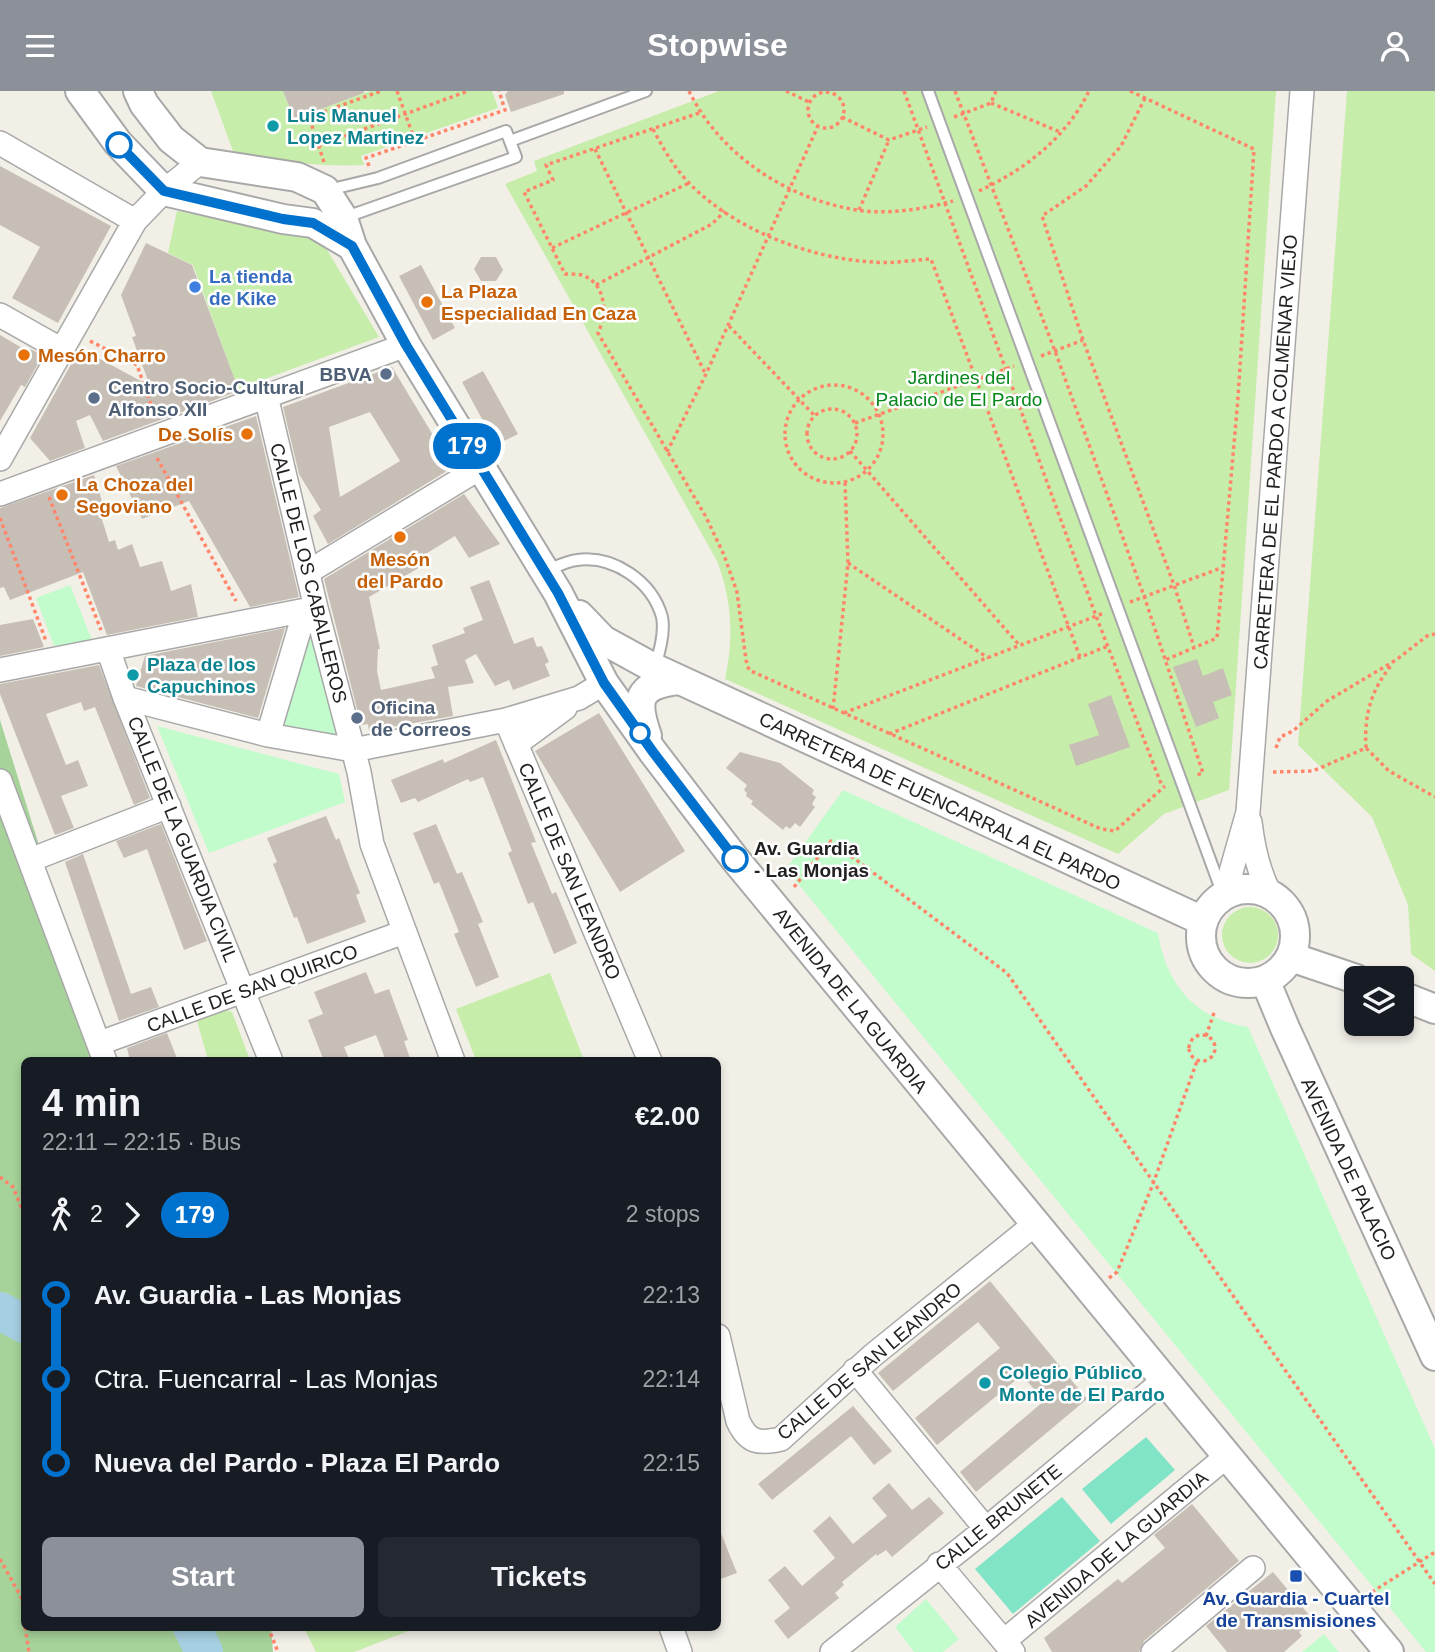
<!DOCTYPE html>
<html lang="en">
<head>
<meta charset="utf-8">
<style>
  body { margin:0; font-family:Arial,sans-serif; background:#242831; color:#f1f3f6; height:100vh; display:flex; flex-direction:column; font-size:26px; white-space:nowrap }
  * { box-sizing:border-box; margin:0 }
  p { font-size:23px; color:#9ea1a6 }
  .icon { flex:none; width:38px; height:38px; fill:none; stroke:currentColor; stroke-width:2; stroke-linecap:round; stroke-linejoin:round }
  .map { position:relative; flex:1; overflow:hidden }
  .side { position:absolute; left:21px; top:966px; width:700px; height:574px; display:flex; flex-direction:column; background:#171b24; border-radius:10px; box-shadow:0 4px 10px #0003 }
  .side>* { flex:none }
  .badge { padding:0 14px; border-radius:23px; font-size:24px; line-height:46px }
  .tools { position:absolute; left:1344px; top:875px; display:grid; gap:14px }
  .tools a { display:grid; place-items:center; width:70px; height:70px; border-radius:10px; background:#171b24; box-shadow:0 4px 10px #0003; font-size:35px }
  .map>.badge { position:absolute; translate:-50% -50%; box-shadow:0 0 0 4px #fff }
  .legs { display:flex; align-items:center; gap:10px; height:77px; padding:0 21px; font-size:23px }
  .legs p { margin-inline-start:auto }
  .head { display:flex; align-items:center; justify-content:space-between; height:119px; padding:0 21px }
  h1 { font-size:38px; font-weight:700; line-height:52px }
  .button { display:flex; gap:14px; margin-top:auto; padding:14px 21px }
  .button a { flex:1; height:80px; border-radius:10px; background:#8c9099; color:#fff; font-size:28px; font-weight:700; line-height:80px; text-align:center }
  .button a+a { background:#242831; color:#f1f3f6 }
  ul { padding:0 21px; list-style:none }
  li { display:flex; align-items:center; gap:24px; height:84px; font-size:26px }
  li i { display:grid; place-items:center; width:10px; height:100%; margin:0 9px; background:currentColor }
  li i::after { content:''; width:18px; height:18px; margin:-9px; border:5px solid; border-radius:50%; background:#171b24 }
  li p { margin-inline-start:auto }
  li:first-child i { background:linear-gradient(#0000 50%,currentColor 0) }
  li:last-child i { background:linear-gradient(currentColor 50%,#0000 0) }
  header { display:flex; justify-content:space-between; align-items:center; height:91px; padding:0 21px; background:#8c9099; color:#fff; font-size:32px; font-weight:700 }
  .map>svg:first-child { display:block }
  .grass { fill:#c7edab }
  .forest { fill:#a6d39a }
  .park { fill:#c3fccc }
  .pitch { fill:#82e4c6 }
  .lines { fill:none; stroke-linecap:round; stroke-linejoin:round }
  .river { stroke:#a6cfe1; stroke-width:38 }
  .building { fill:#c7beb6; fill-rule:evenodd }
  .service-casing { stroke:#a8a8a8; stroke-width:14 }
  .minor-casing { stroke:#a8a8a8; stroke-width:26 }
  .tertiary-casing { stroke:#a8a8a8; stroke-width:32 }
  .path { stroke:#ff866b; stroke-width:3.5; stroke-dasharray:3.5 3.5; stroke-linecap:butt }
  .service { stroke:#fff; stroke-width:10 }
  .minor { stroke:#fff; stroke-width:23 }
  .tertiary { stroke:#fff; stroke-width:28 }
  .line-1-casing { stroke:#fff; stroke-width:16 }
  .line-1 { stroke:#0072ce; stroke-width:10 }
  .culture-dot { fill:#0f9aa8; stroke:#fff; stroke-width:2.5 }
  .stop-1-dot { fill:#fff; stroke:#0072ce; stroke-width:3.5 }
  .shop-dot { fill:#3f7fe0; stroke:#fff; stroke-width:2.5 }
  .food-dot { fill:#e8710a; stroke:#fff; stroke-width:2.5 }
  .service-dot { fill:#5c6f8a; stroke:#fff; stroke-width:2.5 }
  .transit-dot { fill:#1a4fb4; stroke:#fff; stroke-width:2.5 }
  .labels { text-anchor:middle; stroke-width:5; stroke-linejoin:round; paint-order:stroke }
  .culture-label { font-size:19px; font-weight:bold; fill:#0d838f; stroke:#fff; text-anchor:start }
  .shop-label { font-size:19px; font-weight:bold; fill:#366cbe; stroke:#fff; text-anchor:start }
  .food-label { font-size:19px; font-weight:bold; fill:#c56008; stroke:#fff; text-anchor:start }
  .service-label { font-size:19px; font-weight:bold; fill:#4e5e75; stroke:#fff; text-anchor:start }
  .park-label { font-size:19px; fill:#06881b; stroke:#fff }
  .street-label { font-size:19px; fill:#212121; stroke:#fff }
  .stop-label { font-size:19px; font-weight:bold; fill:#212121; stroke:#fff; text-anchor:start }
  .transit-label { font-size:19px; font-weight:bold; fill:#164399; stroke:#fff }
</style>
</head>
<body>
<header><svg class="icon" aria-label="menu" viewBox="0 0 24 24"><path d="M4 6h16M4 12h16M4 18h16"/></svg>Stopwise<svg class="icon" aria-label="person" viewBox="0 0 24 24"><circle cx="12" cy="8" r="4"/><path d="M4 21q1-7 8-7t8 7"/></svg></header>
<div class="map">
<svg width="1435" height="1561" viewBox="0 0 1435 1561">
  <rect width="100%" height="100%" fill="#f2efe7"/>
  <path class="grass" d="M211,0H283L294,28L370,0H492L498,17L361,65L364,74C319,76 278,71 233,60Z
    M719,0H1276L1229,699L1164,723L1118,763L725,588C734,547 732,509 717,470L505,93L537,80L534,70Z
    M1347,0H1435V880L1411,863L1408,814L1372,726L1298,654Z
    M177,120L305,145L326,157L379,246L238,298L193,174L168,162Z
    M1222 844a28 28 0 1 1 56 0a28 28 0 1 1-56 0Z
    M550,882L584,969H476L456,918Z
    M226,919L232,921L250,969H208L197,930Z
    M304,1537H416L354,1561H316Z"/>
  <path class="forest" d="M0,629L106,969L24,970V1536L271,1537L273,1561H0Z"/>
  <path class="park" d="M70,494L92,549L54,555L36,507Z
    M305,544H315L337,649L278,634Z
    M157,635L339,683L345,711L209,762Z
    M843,699L1158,842C1166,893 1195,928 1248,936L1435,1358V1561H1426L786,778Z
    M926,1508L959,1548L943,1561H914L895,1536Z
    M1324,1543L1339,1561H1302Z"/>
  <path class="pitch" d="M1146,1346L1175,1379L1111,1433L1082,1398Z
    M1062,1406L1100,1450L1013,1523L975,1478Z"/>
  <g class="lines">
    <path class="river" d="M0,1220L24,1233
      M192,1536L204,1561"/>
  </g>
  <path class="building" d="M283,0H364V2L294,28Z
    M508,0H564V3L511,21L505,4Z
    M0,75L111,135L58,232L12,207L40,156L0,134Z
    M146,152L192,174L239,300L103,350L90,324L76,330L85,357L50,370L30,347L80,257L150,295L132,246L136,245L121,204Z
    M481,166H496L503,179L496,190H481L474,178Z
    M421,174L455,237L433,249L399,185Z
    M0,244L29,261L30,258L43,264L25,296L21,294L0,330Z
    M392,276L451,374L445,378L447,380L328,453L313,425L321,419L299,383L283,316ZM370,321L400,370L340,406L329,336Z
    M483,280L518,343L496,354L462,291Z
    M256,325L299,506L250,516L189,410L142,428L116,375Z
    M94,384L104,417L99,419L109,451L115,449L118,459L132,453L140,476L162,470L171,500L191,493L198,526L107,544L83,481L10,509L4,496L0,497V417Z
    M464,403L500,453L469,467L455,445L419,467L422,475L369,506L380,558H378L377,580L381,599L435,587L431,576L438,574L432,554L465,542L463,537L483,529L470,496L489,489L514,553L533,546L537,556L542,555L549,571L545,573L550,585L513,599L509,589L495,595L476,563L465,569L474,592L448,596L453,625L369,640L368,633L361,634L324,488Z
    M33,528L44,556L0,565V534Z
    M285,537L258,627L136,595L145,565Z
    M1197,568L1203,585L1223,577L1232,604L1213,611L1219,627L1196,636L1173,576Z
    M99,574L150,707L134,714L95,616L84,620L81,611L46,623L66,674L78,669L88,695L61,705L74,737L55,744L0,603V593Z
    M1111,604L1130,656L1076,675L1069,654L1099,644L1088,613Z
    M599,622L685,760L620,801L535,660Z
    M496,649L536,751L531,752L552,803L556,801L577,852L554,863L533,811L528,813L508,762L512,760L483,686L470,691L468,688L418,711L415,707L401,712L391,689L443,668L444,672Z
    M740,661L780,672L814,699L812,703L816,706L812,713L815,716L800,736L795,732L790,738L786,735L783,739L751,713L753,710L746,705L747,702L744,699L747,694L726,677Z
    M326,725L336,749L339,747L350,777L360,802L356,804L366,831L307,853L297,826L294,827L273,773L277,771L267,747Z
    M161,733L207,850L184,859L147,758L124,767L116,750Z
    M436,733L457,783L462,781L483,831L478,833L499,886L476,896L454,843L459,841L439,791L434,793L413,742Z
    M83,763L131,903L151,896L159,916L119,930L65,771Z
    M366,881L375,903L389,898L408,949L404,950L411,970H386L376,944L344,956L350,970H324L308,929L323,923L314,901Z
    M167,942L178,970H130L127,957Z
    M990,1190L1087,1308L976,1401L960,1381L1044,1310L1022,1284L937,1354L915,1327L1000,1257L978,1231L893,1300L878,1282Z
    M853,1315L892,1360L874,1374L851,1345L772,1409L758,1393Z
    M889,1392L912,1419L929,1406L944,1422L892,1466L886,1459L877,1465L876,1463L842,1491L844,1494L835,1502L839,1507L788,1548L774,1530L790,1517L768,1489L785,1475L802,1495L835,1467L813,1440L830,1425L853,1453L887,1425L872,1407Z
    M1192,1413L1239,1470L1144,1550L1139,1561H1052L1044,1547L1118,1488L1122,1492L1165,1457L1154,1444Z
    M718,1435L737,1482L718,1489Z
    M1273,1481L1314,1530L1299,1541L1302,1545L1284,1561H1227L1206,1535Z"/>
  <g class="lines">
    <g class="service-casing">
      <path id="service" d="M928,0L1223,804
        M510,50L646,0
        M328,99L378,87L506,40L516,66L346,126
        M546,480C555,476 567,470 577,469C613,464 652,490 662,526C665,541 660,560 655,575"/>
    </g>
    <g class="minor-casing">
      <path id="minor" d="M0,52L135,130
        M0,224L62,259
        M266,305L316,517L359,681L372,753L453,970
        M0,368L135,130L164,100L200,71
        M0,403L406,254
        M308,481L480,377
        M108,558L125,607L271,970
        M0,579L316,517
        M125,607L268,644L353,659L506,629L579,607L604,592
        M506,629L650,970
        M268,644L301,533L316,517
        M516,653L565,617
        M0,690L105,970
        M1250,731C1253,757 1258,780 1270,803
        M30,769L169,715
        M1232,800L1231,781L1248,721L1302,0
        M100,952L404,841
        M718,1245L738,1330C748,1352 759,1353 781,1348L872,1265L1035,1133
        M855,1279L986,1438
        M939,1473L1013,1561
        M671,1536L680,1561
        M1004,1550L1227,1365
        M832,1561L986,1438L1164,1289
        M1153,1561L1253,1477"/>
    </g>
    <g class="tertiary-casing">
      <path id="tertiary" d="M80,0L118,52L164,100L283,128L313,132L352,155
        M138,0L144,13L171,48L200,71L297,86L325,99L343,127L352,155L406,254L558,502L604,592L653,661L735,768L1389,1561
        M579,524L603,549L654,577L1203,830
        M647,645C635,610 636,594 678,589
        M1201 845a47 47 0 1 1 94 0a47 47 0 1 1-94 0Z
        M1291,866L1356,888
        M1265,889L1285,937L1435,1265
        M1402,905L1435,918"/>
    </g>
    <path class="path" d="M397,0L415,50
      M689,0C720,64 787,108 857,119C888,124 923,118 953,110
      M786,0L809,11
      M904,0L1096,525L1162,695
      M955,0L1055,260L1144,505L1203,682L1196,684
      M1130,0L1254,58L1238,307L1217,547L1165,569
      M808 19a18 18 0 1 1 36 0a18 18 0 1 1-36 0Z
      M1145,7L1121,55L1086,95L1042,125L1083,249L1174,494L1194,556
      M991,12L1060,41
      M699,22L546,74L553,89L524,101L565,183C570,183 578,183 582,184C607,193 607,223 598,242L706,426L724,464L737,501L746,569L749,579L1101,738L1115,740L1165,695
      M842,26L889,49L927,36
      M954,26L991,12L996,0
      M653,38C663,57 673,75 688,91C733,138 808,167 872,171C891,173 912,169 931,168L1080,566
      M318,55L468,0
      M595,58L705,282
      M324,71L309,26L381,0
      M369,75L366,67L505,19L499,0
      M979,100C1026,78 1066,47 1089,0
      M859,119L889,49
      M552,157L689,92
      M596,194L712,133L725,120
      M729,235L814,324
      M90,250L137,274L155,325
      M1041,265L1083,249
      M785 343a49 49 0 1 1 98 0a49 49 0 1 1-98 0Z
      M807 343a25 25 0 1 1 50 0a25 25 0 1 1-50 0Z
      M855,332L1014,275
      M850,360L1020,555
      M667,361L706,283L818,35
      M157,367L236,510
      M49,406L101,539
      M0,427L46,550
      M848,472L988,567
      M1130,511L1221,477
      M833,618L848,472L845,391
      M844,622L1104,522
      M889,643L1108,555
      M1276,657L1280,646L1293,640L1327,610L1396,569L1427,545L1435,543
      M1366,657C1364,623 1371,599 1393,572
      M1273,681L1313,680L1366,657L1389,680L1435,706
      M794,796L831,750L1007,882L1435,1493
      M1189 957a13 13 0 1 1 26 0a13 13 0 1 1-26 0Z
      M1206,945L1215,919
      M0,1086L13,1096L24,1123
      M1109,1187L1117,1181L1153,1093L1197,970
      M0,1468L22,1508L24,1529
      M1372,1501L1435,1461
      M25,1536L29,1561
      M268,1536L278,1561"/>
    <use href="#service" class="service"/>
    <use href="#minor" class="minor"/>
    <use href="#tertiary" class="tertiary"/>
  </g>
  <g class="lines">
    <g class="line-1-casing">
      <path id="line-1" d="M119,54L164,100L283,128L313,132L352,155L406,254L558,502L604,592L653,661L735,768"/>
    </g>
    <use href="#line-1" class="line-1"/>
  </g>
  <g class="culture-dot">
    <circle cx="273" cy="35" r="7"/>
    <circle cx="133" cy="584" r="7"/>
    <circle cx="985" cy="1292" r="7"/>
  </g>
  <g class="stop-1-dot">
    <circle cx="119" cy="54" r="12"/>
    <circle cx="640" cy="642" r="9"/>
    <circle cx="735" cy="768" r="12"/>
  </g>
  <circle class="shop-dot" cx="195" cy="196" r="7"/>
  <g class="food-dot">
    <circle cx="427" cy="211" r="7"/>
    <circle cx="24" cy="264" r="7"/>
    <circle cx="247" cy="343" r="7"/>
    <circle cx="62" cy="404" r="7"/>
    <circle cx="400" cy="446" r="7"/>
  </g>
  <g class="service-dot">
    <circle cx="386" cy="283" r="7"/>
    <circle cx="94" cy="307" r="7"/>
    <circle cx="357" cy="627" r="7"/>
  </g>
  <rect class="transit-dot" x="1289" y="1478" width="14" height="14" rx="3.5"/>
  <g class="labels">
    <g class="culture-label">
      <text x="287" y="31">Luis Manuel<tspan x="287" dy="22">Lopez Martinez</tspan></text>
      <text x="147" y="580">Plaza de los<tspan x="147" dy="22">Capuchinos</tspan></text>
      <text x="999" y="1288">Colegio Público<tspan x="999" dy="22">Monte de El Pardo</tspan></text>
    </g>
    <g class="shop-label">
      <text x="209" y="192">La tienda<tspan x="209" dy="22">de Kike</tspan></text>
    </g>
    <g class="food-label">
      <text x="441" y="207">La Plaza<tspan x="441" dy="22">Especialidad En Caza</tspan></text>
      <text x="38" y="271">Mesón Charro</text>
      <text x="233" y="350" text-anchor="end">De Solís</text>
      <text x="76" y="400">La Choza del<tspan x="76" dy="22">Segoviano</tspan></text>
      <text x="400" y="475" text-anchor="middle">Mesón<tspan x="400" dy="22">del Pardo</tspan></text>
    </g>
    <g class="service-label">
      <text x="372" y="290" text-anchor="end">BBVA</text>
      <text x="108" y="303">Centro Socio-Cultural<tspan x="108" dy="22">Alfonso XII</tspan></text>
      <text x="371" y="623">Oficina<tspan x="371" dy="22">de Correos</tspan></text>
    </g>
    <g class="park-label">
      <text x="959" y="293">Jardines del<tspan x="959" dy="22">Palacio de El Pardo</tspan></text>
    </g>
    <g class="street-label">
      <text transform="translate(1275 361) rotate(-86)" y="7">CARRETERA DE EL PARDO A COLMENAR VIEJO</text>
      <text transform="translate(309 482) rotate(76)" y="7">CALLE DE LOS CABALLEROS</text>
      <text transform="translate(940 710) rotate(25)" y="7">CARRETERA DE FUENCARRAL A EL PARDO</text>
      <text transform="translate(183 748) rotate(68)" y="7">CALLE DE LA GUARDIA CIVIL</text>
      <text transform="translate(570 780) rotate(67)" y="7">CALLE DE SAN LEANDRO</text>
      <text transform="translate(252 897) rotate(-20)" y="7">CALLE DE SAN QUIRICO</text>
      <text transform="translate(851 909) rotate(51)" y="7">AVENIDA DE LA GUARDIA</text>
      <text transform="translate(1349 1078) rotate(65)" y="7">AVENIDA DE PALACIO</text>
      <text transform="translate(869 1270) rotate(-40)" y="7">CALLE DE SAN LEANDRO</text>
      <text transform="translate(998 1426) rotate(-39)" y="7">CALLE BRUNETE</text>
      <text transform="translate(1116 1458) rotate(-40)" y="7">AVENIDA DE LA GUARDIA</text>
    </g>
    <g class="stop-label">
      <text x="754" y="764">Av. Guardia<tspan x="754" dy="22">- Las Monjas</tspan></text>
    </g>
    <g class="transit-label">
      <text x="1296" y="1514">Av. Guardia - Cuartel<tspan x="1296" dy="22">de Transmisiones</tspan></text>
    </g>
  </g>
</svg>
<div class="tools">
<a><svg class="icon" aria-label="layers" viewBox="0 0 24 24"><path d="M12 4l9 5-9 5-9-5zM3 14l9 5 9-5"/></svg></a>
</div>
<b class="badge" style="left:467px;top:355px;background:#0072ce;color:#fff">179</b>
<section class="side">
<div class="head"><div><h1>4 min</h1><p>22:11 – 22:15 · Bus</p></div><b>€2.00</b></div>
<div class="legs"><svg class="icon" aria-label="walk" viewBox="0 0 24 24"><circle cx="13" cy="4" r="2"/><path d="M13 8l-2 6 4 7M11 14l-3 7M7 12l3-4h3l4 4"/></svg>2<svg class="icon" aria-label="forward" viewBox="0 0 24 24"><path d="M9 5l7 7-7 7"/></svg><b class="badge" style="background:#0072ce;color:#fff">179</b><p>2 stops</p></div>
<ul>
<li><i style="color:#0072ce"></i><b>Av. Guardia - Las Monjas</b><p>22:13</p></li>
<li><i style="color:#0072ce"></i><span>Ctra. Fuencarral - Las Monjas</span><p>22:14</p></li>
<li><i style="color:#0072ce"></i><b>Nueva del Pardo - Plaza El Pardo</b><p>22:15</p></li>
</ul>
<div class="button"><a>Start</a><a>Tickets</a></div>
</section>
</div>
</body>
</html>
